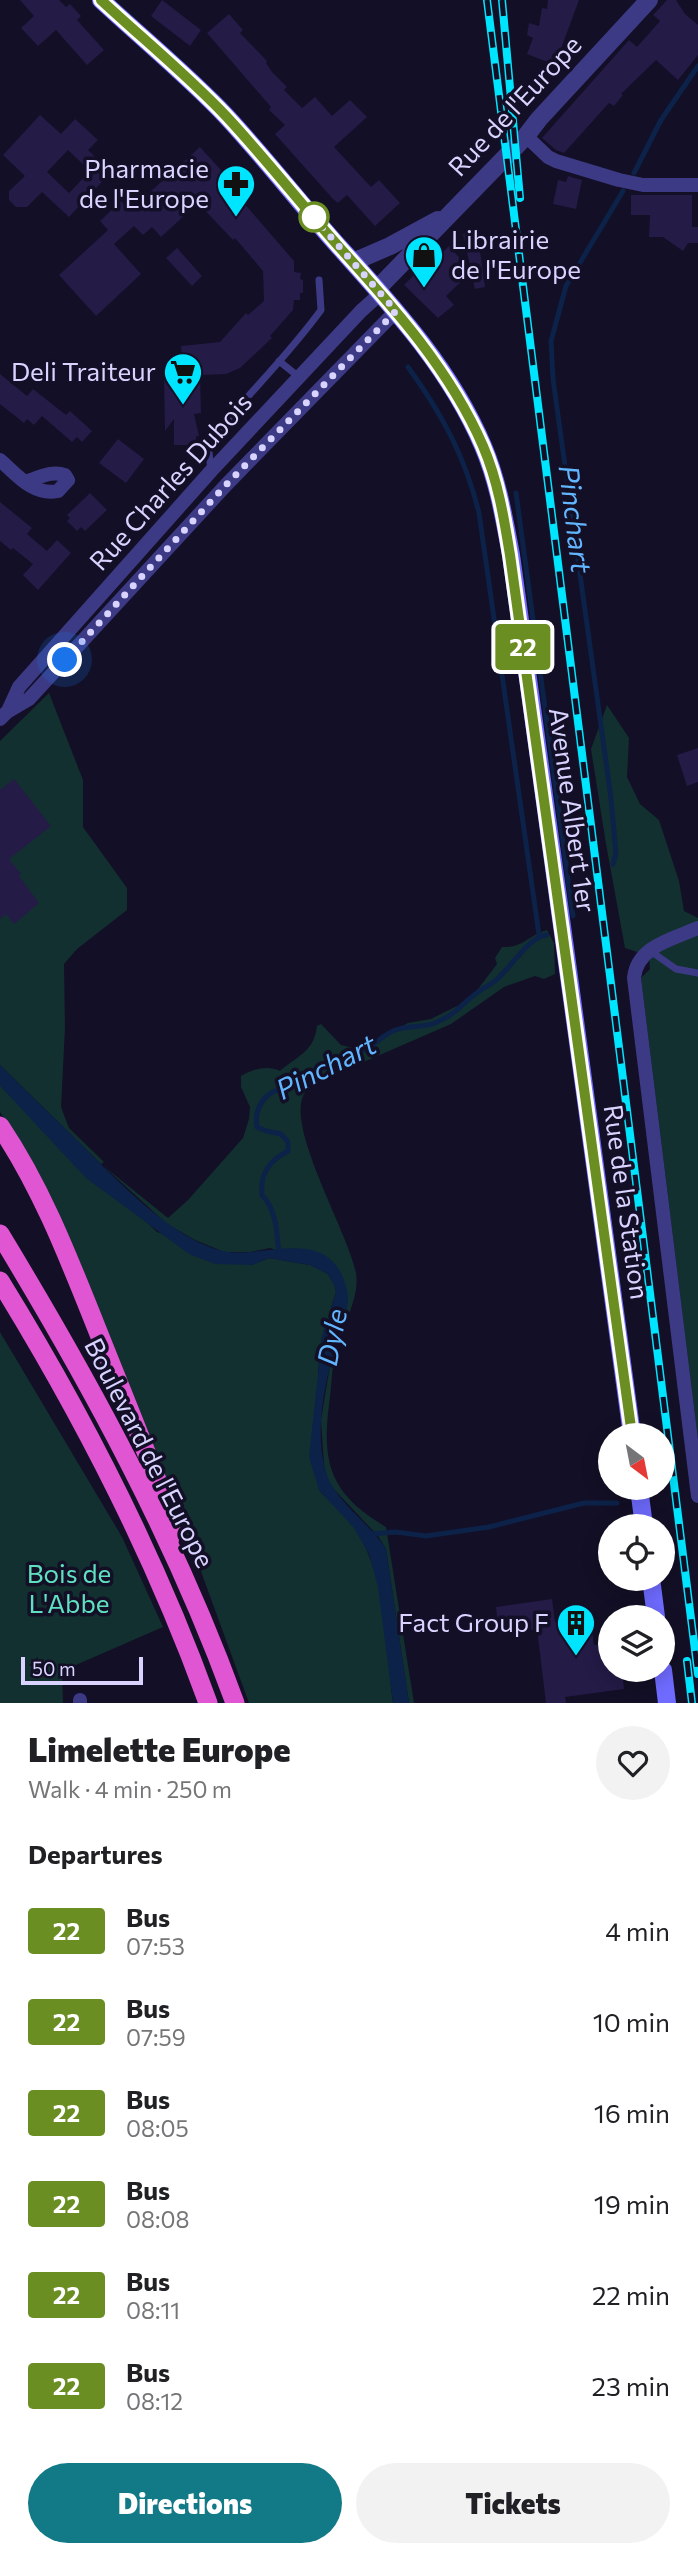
<!DOCTYPE html>
<html lang="en">
<head>
<meta charset="utf-8">
<style>
  body { margin:0; font-family:Commissioner,sans-serif; background:#f2f2f2; color:#202124; height:100vh; display:flex; flex-direction:column; font-size:26px; white-space:nowrap }
  * { box-sizing:border-box; margin:0 }
  p { font-size:23px; color:#757577 }
  .icon { flex:none; width:38px; height:38px; fill:none; stroke:currentColor; stroke-width:2; stroke-linecap:round; stroke-linejoin:round }
  .map { position:relative; height:1703px; overflow:hidden }
  .drawer { display:flex; flex-direction:column; background:#fff; flex:1 }
  .drawer>* { flex:none }
  .badge { padding:0 14px; border-radius:5px; font-size:24px; line-height:46px }
  .needle { width:46px; rotate:148deg }
  .controls { position:absolute; left:598px; top:1423px; display:grid; gap:14px }
  .controls a { display:grid; place-items:center; width:77px; height:77px; border-radius:50%; background:#fff; box-shadow:0 4px 18px #0003; font-size:35px }
  .scale { position:absolute; left:21px; bottom:18px; width:122px; box-sizing:border-box; padding-left:7px; border:4px solid #d9d4ff; border-top:0; font-size:19px; line-height:24px; white-space:nowrap; color:#d9d4ff; -webkit-text-stroke:5px #130f26; paint-order:stroke }
  .you { position:absolute; width:35px; height:35px; margin:-18px; border:5px solid #fff; border-radius:50%; background:#1a73e8; box-shadow:0 0 0 10px #1a73e833 }
  .map>.badge { position:absolute; translate:-50% -50%; box-shadow:0 0 0 4px #fff }
  h2 { padding:0 28px; font-size:26px; line-height:63px }
  .round { display:grid; place-items:center; flex:none; width:74px; height:74px; border-radius:37px; background:#f2f2f2 }
  .overview { display:flex; align-items:center; justify-content:space-between; height:119px; padding:0 28px }
  h1 { font-size:33px; font-weight:800; line-height:52px }
  .action { display:flex; gap:14px; margin-top:auto; padding:14px 28px }
  .action a { flex:1; height:80px; border-radius:42px; background:#127987; color:#fff; font-size:28px; font-weight:800; line-height:80px; text-align:center }
  .action a+a { background:#f2f2f2; color:#202124 }
  ul { padding:0; list-style:none }
  li { display:flex; align-items:center; gap:21px; height:91px; padding:0 28px }
  li div { flex:1 }
  li b { display:block; font-size:26px }
  li em { font-style:normal }
  li .badge { min-width:77px; font-weight:700; text-align:center }
  .map>svg:first-child { display:block }
  .green { fill:#12302f }
  .water { fill:#0c2248 }
  .lines { fill:none; stroke-linecap:round; stroke-linejoin:round }
  .stream { stroke:#0c2248; stroke-width:5 }
  .building { fill:#241b47; fill-rule:evenodd }
  .service { stroke:#3d3a85; stroke-width:7 }
  .minor { stroke:#3d3a85; stroke-width:14 }
  .tertiary { stroke:#3d3a85; stroke-width:18 }
  .secondary { stroke:#6f6bff; stroke-width:18 }
  .trunk { stroke:#e055d1; stroke-width:19 }
  .rail-casing { stroke:#00e5ff; stroke-width:8 }
  .rail { stroke:#130f26; stroke-width:5; stroke-dasharray:16; stroke-linecap:butt }
  .line-casing { stroke:#fff; stroke-width:16 }
  .line { stroke:#6b8e23; stroke-width:10 }
  .walk { stroke:#d9d4ff; stroke-width:7; stroke-dasharray:0 12.6 }
  .stop-dot { fill:#fff; stroke:#6b8e23; stroke-width:3.5 }
  .labels { text-anchor:middle; stroke-width:7; stroke-linejoin:round; paint-order:stroke }
  .street-label { font-size:26px; fill:#d9d4ff; stroke:#130f26 }
  .poi-label { font-size:26px; fill:#d9d4ff; stroke:#130f26; text-anchor:end }
  .park-label { font-size:26px; fill:#5fe0c0; stroke:#130f26 }
  .water-label { font-size:28px; font-style:italic; fill:#62b6ff; stroke:#130f26 }
</style>
</head>
<body>
<div class="map">
<svg width="698" height="1703" viewBox="0 0 698 1703">
  <rect width="100%" height="100%" fill="#130f26"/>
  <path class="green" d="M49,693L83,780V827L127,888V910L77,949L64,964L65,1028L61,1107L69,1128L104,1162L101,1164L168,1218L188,1200L243,1138L249,1119L250,1107L241,1087V1076C252,1069 268,1065 280,1071C297,1056 314,1052 317,1026L321,1024L341,1045L353,1048L368,1045L408,1023L431,1019L459,1005L478,989L497,964L495,958L502,947C524,948 528,935 547,930L554,943L555,974L544,979L535,976L504,987L451,1024L313,1084C310,1087 305,1091 303,1096C288,1132 348,1232 356,1273C360,1297 344,1322 338,1345C332,1361 332,1380 330,1397C321,1461 328,1493 386,1527L414,1703H409L386,1549L378,1536L329,1484L324,1465L321,1420L330,1365L347,1306L339,1270L270,1248L250,1252H224L195,1240L167,1224L100,1163L0,1065V741Z
    M607,705L629,738L627,777L640,804L659,820L679,881L684,911L698,918V1439L641,978L650,969L649,956L625,948L606,844L591,749Z
    M0,1082L157,1232L252,1265L269,1258L310,1265L328,1274L334,1284L336,1292L322,1337L318,1372L319,1490C331,1503 346,1516 356,1530C388,1580 385,1646 393,1703H249L195,1555L145,1430L16,1136L0,1112Z
    M0,1332L122,1537L163,1627L62,1671L63,1703H0Z"/>
  <path class="water" d="M0,1065C25,1090 51,1115 76,1139C113,1176 171,1239 223,1251C257,1259 313,1231 338,1268C343,1276 348,1289 348,1298C348,1311 340,1327 337,1339C326,1379 315,1424 324,1465C331,1500 368,1520 386,1549L409,1703H393L378,1587L369,1554L354,1528L319,1490L309,1457L322,1337L336,1293L334,1284L328,1274L310,1265L269,1258L252,1265L215,1264L189,1254L86,1178L0,1086Z"/>
  <g class="lines">
    <path class="stream" d="M634,173L661,120L698,66
      M408,367C442,414 465,456 479,513L539,935
      M516,493L573,916
      M613,864L616,854L611,798L553,379L551,341L566,286L623,191
      M279,1255C277,1235 277,1210 262,1195C260,1173 269,1161 288,1151V1142L281,1134L266,1131L257,1127C255,1116 258,1106 265,1098C269,1093 278,1090 283,1087C310,1072 339,1062 366,1049C376,1044 383,1035 393,1031C406,1025 422,1028 435,1023C457,1014 461,1004 478,992C484,987 491,985 496,980C511,968 529,936 547,935
      M369,1534L396,1532L426,1536L489,1527L584,1503H617"/>
  </g>
  <path class="building" d="M20,0H59L66,7L70,4L81,16L77,20L104,50L87,65L56,30L38,46L21,28L34,16Z
    M162,0L201,30L190,46L151,16Z
    M548,0H579L555,65L527,54L533,38L527,35L529,23L539,26L542,8L547,9Z
    M667,0H676L685,14L698,25V55L678,80L656,60L621,94L623,95L614,106L609,103L564,153L556,150L542,138L629,40L637,47L660,21L653,15Z
    M229,14L243,30L240,33L267,61L266,63L272,72L287,87L284,90L302,108L315,97L332,116L350,100L367,117L334,147L371,187L379,180L400,203L375,226L347,195L338,203L333,199L275,134L285,125L269,110L271,107L207,33Z
    M40,115L61,134L75,119L98,140L88,150L111,172L69,217L42,192L27,207H16L9,200V191L25,176L3,155ZM68,150L90,171L69,193L47,172Z
    M200,147L227,177L224,180L294,261V272L301,273L300,279L303,280V293H300V300H294L293,310L270,336L272,338L240,368L226,374L200,375L201,413L194,414L199,436H196V445H174V419L165,431L164,376H183L181,346L220,342L246,313L248,315L264,301L263,271L235,238L233,240L198,203L161,237L152,227L143,235L134,226L114,244L141,274L96,316L59,275L108,230L100,221L121,201L129,211Z
    M568,176L582,180L576,209L553,204L558,180L566,182Z
    M631,195H692V227H698V243H688L683,251L663,237H649L650,215H631Z
    M477,230L485,287L475,289L472,277L465,278L446,296L454,305L438,318L404,285L420,269L423,272L449,246L471,271L463,234Z
    M177,248L202,276L192,286L166,258Z
    M0,374L27,396L33,389L66,415L70,411L92,431L82,442L77,437L72,442L42,416L34,425L27,419L24,423L0,404Z
    M118,439L144,459L126,483L99,463Z
    M90,493L107,510L85,531L81,527L77,531L67,521L70,518L67,515Z
    M0,502L32,528L27,534L47,551L57,540L71,553L38,590L23,575L33,564L13,548L11,550L0,541Z
    M698,748V782L687,786L677,755Z
    M14,779L51,826L9,859L21,874L19,876L39,903L14,924L6,914L0,919V790Z
    M552,1599L555,1622L590,1617L594,1645L611,1643V1670H622L624,1689L565,1697L566,1703H546L537,1629L499,1634L496,1607Z"/>
  <g class="lines">
    <path class="service" d="M279,361L299,377
      M211,471L208,443C245,397 287,357 321,310L319,280
      M649,950L676,969L698,973"/>
    <path class="minor" d="M526,136L548,157L556,161L619,180L643,185H698
      M0,460C17,475 33,496 58,491L68,480L65,475C51,470 39,478 25,482
      M8,711L19,687L211,471L361,311L381,293
      M0,719L7,712L29,699L226,485L396,311
      M698,928C673,939 637,946 634,978L698,1496
      M80,1700V1703"/>
    <path class="tertiary" d="M353,262L390,246L438,220
      M377,289L526,136L539,119L649,0"/>
    <path class="secondary" d="M101,0C143,39 187,75 226,116C266,159 302,206 341,249C395,309 451,370 483,446C498,481 504,518 511,555L632,1435
      M639,1488L644,1526
      M651,1578L656,1617
      M663,1670L667,1703"/>
    <path class="trunk" d="M0,1126C39,1184 65,1249 91,1314C118,1382 146,1450 172,1519L169,1543
      M0,1234C91,1384 175,1538 235,1703
      M0,1281C82,1414 155,1556 208,1703"/>
    <g class="rail-casing">
      <path id="rail" d="M487,0L698,1674
        M502,0L520,198
        M687,1661L692,1703"/>
    </g>
    <use href="#rail" class="rail"/>
  </g>
  <g class="lines">
    <g class="line-casing">
      <path id="line" d="M101,0C143,39 187,75 226,116C266,159 302,205 341,249C395,309 450,370 483,446C498,481 504,518 510,555L632,1435"/>
    </g>
    <use href="#line" class="line"/>
    <path class="walk" d="M65,660L226,485L396,311L308,211L314,217"/>
  </g>
  <defs>
    <g id="pharmacy-pin" transform="scale(2.0125)"><path d="M0 17L-7.5 6A9.5 9.5 0 1 1 7.5 6Z" fill="#00e5ff" stroke="#130f26"/><path d="M-2-6h4v4h4v4h-4v4h-4v-4h-4v-4h4Z" fill="#111"/></g>
    <g id="shop-pin" transform="scale(2.0125)"><path d="M0 17L-7.5 6A9.5 9.5 0 1 1 7.5 6Z" fill="#00e5ff" stroke="#130f26"/><path d="M-5-2.5h2.3a2.7 3.5 0 0 1 5.4 0H5L5.5 6h-11ZM-1.5-2.5h3a1.5 2.3 0 0 0-3 0Z" fill="#111"/></g>
    <g id="supermarket-pin" transform="scale(2.0125)"><path d="M0 17L-7.5 6A9.5 9.5 0 1 1 7.5 6Z" fill="#00e5ff" stroke="#130f26"/><path d="M-6-5.5h2.5l.6 2H6L4.5 2H-2.5L-4.4-4H-6ZM-1.5 3.2a1.3 1.3 0 1 0 .1 0ZM3 3.2a1.3 1.3 0 1 0 .1 0Z" fill="#111"/></g>
    <g id="building-pin" transform="scale(2.0125)"><path d="M0 17L-7.5 6A9.5 9.5 0 1 1 7.5 6Z" fill="#00e5ff" stroke="#130f26"/><path d="M-4-6H4V6H1V3H-1V6H-4ZM-2.5-4.3h1.7v1.8h-1.7ZM.8-4.3h1.7v1.8H.8ZM-2.5-1h1.7V.8h-1.7ZM.8-1h1.7V.8H.8Z" fill="#111"/></g>
  </defs>
  <g fill-rule="evenodd">
    <use href="#pharmacy-pin" x="236" y="184"/>
    <use href="#shop-pin" x="424" y="255"/>
    <use href="#supermarket-pin" x="183" y="372"/>
    <use href="#building-pin" x="576" y="1623"/>
  </g>
  <circle class="stop-dot" cx="314" cy="217" r="14"/>
  <g class="labels">
    <g class="street-label">
      <text transform="translate(515 106) rotate(-47)" y="9">Rue de l'Europe</text>
      <text transform="translate(171 482) rotate(-48)" y="9">Rue Charles Dubois</text>
      <text transform="translate(572 810) rotate(82)" y="9">Avenue Albert 1er</text>
      <text transform="translate(626 1202) rotate(82)" y="9">Rue de la Station</text>
      <text transform="translate(149 1453) rotate(63)" y="9">Boulevard de l'Europe</text>
    </g>
    <g class="poi-label">
      <text x="209" y="178">Pharmacie<tspan x="209" dy="30">de l'Europe</tspan></text>
      <text x="451" y="249" text-anchor="start">Librairie<tspan x="451" dy="30">de l'Europe</tspan></text>
      <text x="156" y="381">Deli Traiteur</text>
      <text x="549" y="1632">Fact Group F</text>
    </g>
    <g class="park-label">
      <text x="69" y="1583">Bois de<tspan x="69" dy="30">L'Abbe</tspan></text>
    </g>
    <g class="water-label">
      <text transform="translate(575 519) rotate(83)" y="10">Pinchart</text>
      <text transform="translate(326 1067) rotate(-27)" y="10">Pinchart</text>
      <text transform="translate(332 1337) rotate(-79)" y="10">Dyle</text>
    </g>
  </g>
</svg>
<div class="controls">
<a><svg class="needle" viewBox="-14 -14 28 28"><path d="M0-13l5 13h-10z" fill="#e53935"/><path d="M0 13l5-13h-10z" fill="#757577"/></svg></a>
<a><svg class="icon" aria-label="locate" viewBox="0 0 24 24"><circle cx="12" cy="12" r="6"/><path d="M12 2v4M12 18v4M2 12h4M18 12h4"/></svg></a>
<a><svg class="icon" aria-label="layers" viewBox="0 0 24 24"><path d="M12 4l9 5-9 5-9-5zM3 14l9 5 9-5"/></svg></a>
</div>
<div class="scale">50 m</div>
<div class="you" style="left:65px;top:660px"></div>
<b class="badge" style="left:523px;top:647px;background:#6b8e23;color:#fff">22</b>
</div>
<section class="drawer">
<div class="overview"><div><h1>Limelette Europe</h1><p>Walk · 4 min · 250 m</p></div><a class="round"><svg class="icon" aria-label="heart" viewBox="0 0 24 24"><path d="M12 20l-8-8c-3-5 5-10 8-4 3-6 11-1 8 4z"/></svg></a></div>
<h2>Departures</h2>
<ul>
<li><span class="badge" style="background:#6b8e23;color:#fff">22</span><div><b>Bus</b><p>07:53</p></div><em>4 min</em></li>
<li><span class="badge" style="background:#6b8e23;color:#fff">22</span><div><b>Bus</b><p>07:59</p></div><em>10 min</em></li>
<li><span class="badge" style="background:#6b8e23;color:#fff">22</span><div><b>Bus</b><p>08:05</p></div><em>16 min</em></li>
<li><span class="badge" style="background:#6b8e23;color:#fff">22</span><div><b>Bus</b><p>08:08</p></div><em>19 min</em></li>
<li><span class="badge" style="background:#6b8e23;color:#fff">22</span><div><b>Bus</b><p>08:11</p></div><em>22 min</em></li>
<li><span class="badge" style="background:#6b8e23;color:#fff">22</span><div><b>Bus</b><p>08:12</p></div><em>23 min</em></li>
</ul>
<div class="action"><a>Directions</a><a>Tickets</a></div>
</section>
</body>
</html>
